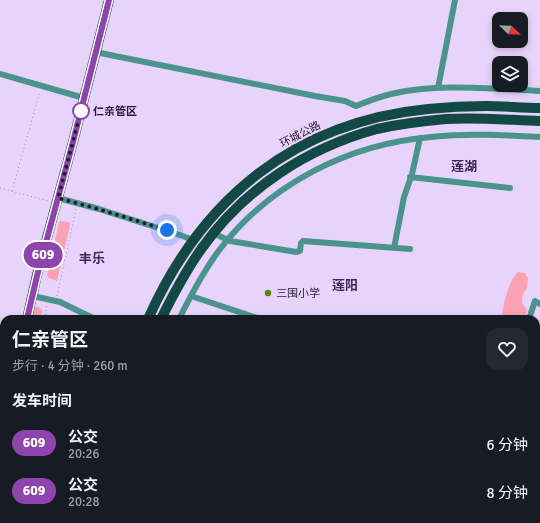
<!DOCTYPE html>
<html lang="zh">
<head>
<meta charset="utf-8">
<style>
  body { margin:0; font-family:Signika,"Noto Sans SC",sans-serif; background:#242831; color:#f1f3f6; height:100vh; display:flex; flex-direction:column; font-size:15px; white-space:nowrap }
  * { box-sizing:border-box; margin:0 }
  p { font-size:13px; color:#9ea1a6 }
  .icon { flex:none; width:22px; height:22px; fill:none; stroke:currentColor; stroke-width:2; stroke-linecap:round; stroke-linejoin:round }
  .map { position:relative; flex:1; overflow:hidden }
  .panel { position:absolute; left:0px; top:315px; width:540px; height:208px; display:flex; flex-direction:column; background:#171b24; border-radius:12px 12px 0 0; box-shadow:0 2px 6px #0003 }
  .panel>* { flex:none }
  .badge { padding:0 8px; border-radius:13px; font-size:14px; line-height:26px }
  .needle { width:26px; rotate:113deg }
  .buttons { position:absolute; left:492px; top:12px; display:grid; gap:8px }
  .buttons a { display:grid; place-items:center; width:36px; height:36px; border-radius:8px; background:#171b24; box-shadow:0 2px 6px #0003; font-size:20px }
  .you { position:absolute; width:20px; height:20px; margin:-10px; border:3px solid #fff; border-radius:50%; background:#1a73e8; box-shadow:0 0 0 6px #1a73e833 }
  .map>.badge { position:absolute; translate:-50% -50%; box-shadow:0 0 0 2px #fff }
  h2 { padding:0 12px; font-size:15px; line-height:36px }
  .round { display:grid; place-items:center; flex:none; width:42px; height:42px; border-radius:12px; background:#242831 }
  .summary { display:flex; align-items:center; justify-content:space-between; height:68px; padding:0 12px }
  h1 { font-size:19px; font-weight:700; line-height:30px }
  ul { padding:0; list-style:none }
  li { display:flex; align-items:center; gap:12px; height:48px; padding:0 12px }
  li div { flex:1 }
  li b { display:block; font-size:15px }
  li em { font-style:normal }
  li .badge { min-width:44px; font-weight:700; text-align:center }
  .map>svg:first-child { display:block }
  .water { fill:#faa2b2 }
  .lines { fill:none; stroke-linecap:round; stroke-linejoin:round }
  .path { stroke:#a190b2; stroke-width:1; stroke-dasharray:1 3; stroke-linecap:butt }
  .street { stroke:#4a948d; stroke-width:6 }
  .primary { stroke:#124945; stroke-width:10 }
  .line-casing { stroke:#fff; stroke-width:9 }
  .line { stroke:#8e44ad; stroke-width:6 }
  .walk { stroke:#271a33; stroke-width:4; stroke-dasharray:0 7.2 }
  .stop-dot { fill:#fff; stroke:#8e44ad; stroke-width:2 }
  .poi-dot { fill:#5f860c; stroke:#e7d3fb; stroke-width:1.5 }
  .labels { text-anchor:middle; stroke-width:3.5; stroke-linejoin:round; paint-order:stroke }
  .stop-label { font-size:11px; font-weight:bold; fill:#271a33; stroke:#e7d3fb; text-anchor:start }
  .street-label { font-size:11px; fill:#271a33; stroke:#e7d3fb }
  .poi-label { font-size:11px; fill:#271a33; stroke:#e7d3fb; text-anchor:start }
  .quarter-label { font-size:13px; font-weight:bold; fill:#412359; stroke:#e7d3fb }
</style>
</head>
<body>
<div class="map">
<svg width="540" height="523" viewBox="0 0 540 523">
  <rect width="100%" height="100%" fill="#e7d3fb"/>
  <path class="water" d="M61,221L68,222L69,223L70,225L57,281L49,278L47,275L59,222Z
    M518,272L525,273L528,279L527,288L523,294L522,300V303L527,310L525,319H502C502,307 509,280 518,272Z
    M35,307H39L42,310L41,319H32Z
    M362,519H431L433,523H360Z"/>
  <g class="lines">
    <path class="path" d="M0,188L48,201
      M12,191L40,91
      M57,296L76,209
      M45,319L47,305"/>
    <path class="street" d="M95,52L315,96L345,101L356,106C368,101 379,97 391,94C439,83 491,89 540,91
      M0,74L84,98
      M438,88L455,0
      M410,177L510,188
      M58,198L99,209L180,235L193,240
      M213,233L230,241L296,252L300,251L301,243L303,241L410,249
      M394,248L404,197L412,174L420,138
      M33,296L60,302L95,319
      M191,296L260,319
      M179,319C191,295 204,270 220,249C271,183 349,144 431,137C467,133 504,135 540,137
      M529,319L535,301L540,304
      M536,332L540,333
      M536,432L540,414
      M0,492L4,491
      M524,521V519"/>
    <path class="primary" d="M27,319L37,275L73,142L109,0
      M148,319C202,198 295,122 428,109C447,107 466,106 486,106C504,106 522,108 540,108
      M161,319C173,295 186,270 202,248C244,189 307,148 377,129C399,124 423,121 446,119C477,117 509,120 540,121
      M22,519V523
      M51,523L54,519
      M68,523L70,519"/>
  </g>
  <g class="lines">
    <g class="line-casing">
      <path id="line" d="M27,319L37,276L73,142L109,0"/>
    </g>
    <use href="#line" class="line"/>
    <path class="walk" d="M81,111L58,198L98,209L167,230"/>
  </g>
  <circle class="stop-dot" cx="81" cy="111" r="8"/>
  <circle class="poi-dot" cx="268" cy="293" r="4"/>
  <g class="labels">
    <g class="stop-label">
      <text x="93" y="115">仁亲管区</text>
    </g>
    <g class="street-label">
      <text transform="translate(300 134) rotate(-27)" y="4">环城公路</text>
    </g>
    <g class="poi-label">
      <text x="276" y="297">三围小学</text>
    </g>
    <g class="quarter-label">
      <text x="464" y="171">莲湖</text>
      <text x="92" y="263">丰乐</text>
      <text x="345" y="290">莲阳</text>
    </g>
  </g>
</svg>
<div class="buttons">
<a><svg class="needle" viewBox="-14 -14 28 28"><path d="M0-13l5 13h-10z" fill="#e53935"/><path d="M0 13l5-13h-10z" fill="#9ea1a6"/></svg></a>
<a><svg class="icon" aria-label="layers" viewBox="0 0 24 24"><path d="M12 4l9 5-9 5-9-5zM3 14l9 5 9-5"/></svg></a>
</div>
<div class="you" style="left:167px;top:230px"></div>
<b class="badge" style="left:43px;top:255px;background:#8e44ad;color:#fff">609</b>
<section class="panel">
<div class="summary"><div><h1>仁亲管区</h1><p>步行 · 4 分钟 · 260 m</p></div><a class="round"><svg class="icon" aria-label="heart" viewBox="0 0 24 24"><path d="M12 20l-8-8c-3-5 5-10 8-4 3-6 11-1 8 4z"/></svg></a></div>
<h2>发车时间</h2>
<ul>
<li><span class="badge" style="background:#8e44ad;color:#fff">609</span><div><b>公交</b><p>20:26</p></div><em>6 分钟</em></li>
<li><span class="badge" style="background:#8e44ad;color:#fff">609</span><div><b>公交</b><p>20:28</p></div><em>8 分钟</em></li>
</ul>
</section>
</div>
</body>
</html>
